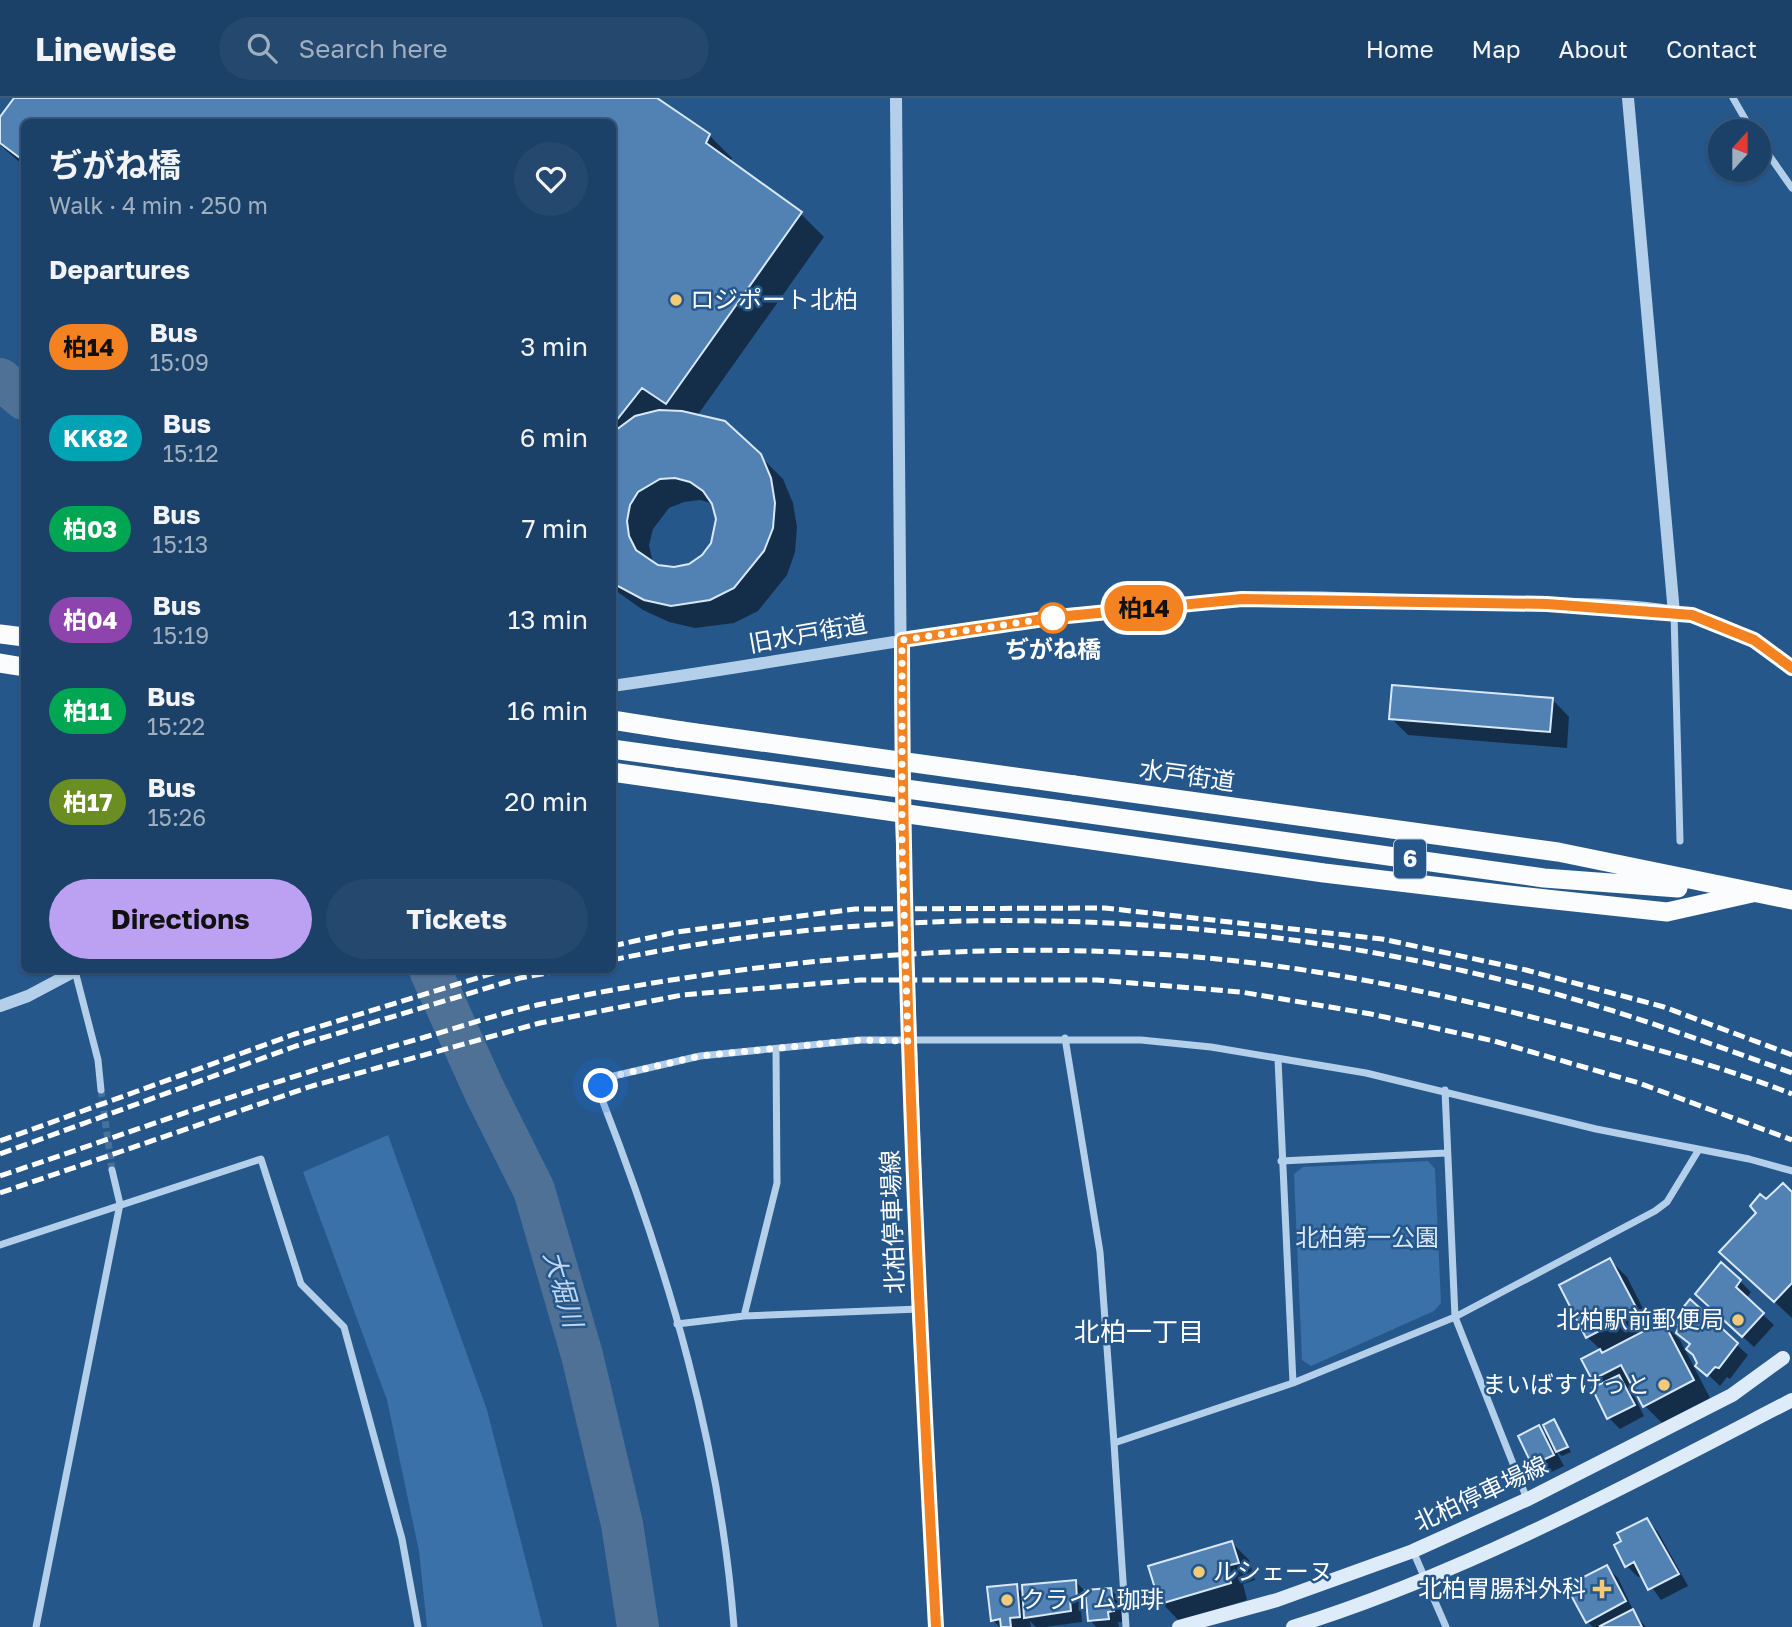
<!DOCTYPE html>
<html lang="en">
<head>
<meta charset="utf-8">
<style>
  body { margin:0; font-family:"Golos Text","Noto Sans JP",sans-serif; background:#25486e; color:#f1f3f6; height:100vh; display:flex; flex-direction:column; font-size:26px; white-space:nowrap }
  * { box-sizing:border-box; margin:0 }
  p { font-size:23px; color:#a0afc0 }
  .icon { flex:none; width:38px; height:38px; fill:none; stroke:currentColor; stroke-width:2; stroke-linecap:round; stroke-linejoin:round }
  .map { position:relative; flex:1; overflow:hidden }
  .sheet { position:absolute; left:21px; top:21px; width:595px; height:854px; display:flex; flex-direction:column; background:#1c4168; border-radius:10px; box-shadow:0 2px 5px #0004,0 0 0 2px #3a5a7c }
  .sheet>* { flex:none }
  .badge { padding:0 14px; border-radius:23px; font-size:24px; line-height:46px }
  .needle { width:46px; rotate:21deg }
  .buttons { position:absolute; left:1708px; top:21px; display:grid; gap:14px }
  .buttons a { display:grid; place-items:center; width:63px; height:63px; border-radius:50%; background:#1c4168; box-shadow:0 2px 5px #0004,0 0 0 2px #3a5a7c; font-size:35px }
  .you { position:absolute; width:35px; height:35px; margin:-18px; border:5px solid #fff; border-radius:50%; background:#1a73e8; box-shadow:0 0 0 10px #1a73e833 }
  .map>.badge { position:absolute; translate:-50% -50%; box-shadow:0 0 0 4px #fff }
  h2 { padding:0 28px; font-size:26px; line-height:63px }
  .round { display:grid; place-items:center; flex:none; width:74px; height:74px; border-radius:37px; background:#25486e }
  .headline { display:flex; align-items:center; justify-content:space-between; height:119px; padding:0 28px }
  h1 { font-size:33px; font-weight:700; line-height:52px }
  .button { display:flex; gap:14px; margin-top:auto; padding:14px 28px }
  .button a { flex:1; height:80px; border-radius:42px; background:#bca0f2; color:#111; font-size:28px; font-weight:700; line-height:80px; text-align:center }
  .button a+a { background:#25486e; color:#f1f3f6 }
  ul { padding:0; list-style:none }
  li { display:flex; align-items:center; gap:21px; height:91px; padding:0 28px }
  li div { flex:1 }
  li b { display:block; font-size:26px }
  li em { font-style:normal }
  li .badge { min-width:77px; font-weight:700; text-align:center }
  header { display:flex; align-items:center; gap:42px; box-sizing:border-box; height:98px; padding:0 35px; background:#1c4168; border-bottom:2px solid #3a5a7c }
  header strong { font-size:33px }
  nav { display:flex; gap:38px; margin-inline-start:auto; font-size:24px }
  .search { width:490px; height:63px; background:#25486e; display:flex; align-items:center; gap:18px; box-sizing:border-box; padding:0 24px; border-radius:38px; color:#a0afc0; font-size:26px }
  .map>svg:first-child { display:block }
  .green { fill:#3a71a8 }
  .shadow { fill:#0007; fill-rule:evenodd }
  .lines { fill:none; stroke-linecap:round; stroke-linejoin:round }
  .river { stroke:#507196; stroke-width:42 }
  .building { fill:#5282b4; stroke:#d8e8f8; stroke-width:2; fill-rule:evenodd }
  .minor-tunnel { stroke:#47709c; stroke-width:7; stroke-dasharray:7 3.5; stroke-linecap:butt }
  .minor { stroke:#b4cfea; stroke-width:7 }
  .tertiary { stroke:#b4cfea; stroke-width:12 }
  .secondary { stroke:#deebf8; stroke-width:14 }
  .trunk { stroke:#fbfcfe; stroke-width:19 }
  .rail { stroke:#fff; stroke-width:5; stroke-dasharray:12 5; stroke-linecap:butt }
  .trunk-bridge { stroke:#fbfcfe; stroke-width:19 }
  .line-casing { stroke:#fff; stroke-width:16 }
  .line { stroke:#f58220; stroke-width:10 }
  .walk { stroke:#fff; stroke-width:7; stroke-dasharray:0 12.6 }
  .poi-dot { fill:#f3ca78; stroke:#26578b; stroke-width:2.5 }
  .stop-dot { fill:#fff; stroke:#f58220; stroke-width:3.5 }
  .labels { text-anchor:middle; stroke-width:5; stroke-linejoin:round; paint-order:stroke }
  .shield { fill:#26578b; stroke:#becddc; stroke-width:2 }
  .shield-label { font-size:23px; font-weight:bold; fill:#fff }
  .poi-label { font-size:24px; fill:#fff; stroke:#26578b; text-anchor:start }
  .street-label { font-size:24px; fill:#fff; stroke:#26578b }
  .stop-label { font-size:24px; font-weight:bold; fill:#fff; stroke:#26578b }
  .park-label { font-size:24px; fill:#d8e8f8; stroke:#26578b }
  .water-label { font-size:26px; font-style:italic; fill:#c0d8f1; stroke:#26578b }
  .neighbourhood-label { font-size:26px; fill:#fff; stroke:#26578b }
</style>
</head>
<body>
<header>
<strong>Linewise</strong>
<div class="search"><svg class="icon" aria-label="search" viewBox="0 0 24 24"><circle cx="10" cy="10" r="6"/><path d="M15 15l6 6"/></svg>Search here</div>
<nav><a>Home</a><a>Map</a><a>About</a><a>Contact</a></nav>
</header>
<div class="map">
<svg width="1792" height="1529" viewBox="0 0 1792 1529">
  <rect width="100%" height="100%" fill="#26578b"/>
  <path class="green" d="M388,1037L487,1312L543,1529H427L419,1453L387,1302L303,1074Z
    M1428,1063L1435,1071L1441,1205L1434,1213L1311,1268L1302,1262L1294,1076L1303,1069Z"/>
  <path class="shadow" d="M16,0H654L709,37L732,60L730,65L801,116L824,139L697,318L759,357L783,381L793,405L797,429L795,454L787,477L758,513L734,525L695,530L669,524L643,512L612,490V24H24V68L0,47V22ZM700,402L714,406L718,420L713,446L703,459L689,467L673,471L653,465L649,447L653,431L669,410L684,404Z
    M1552,601L1569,619L1567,650L1408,637L1391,620Z
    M1792,1096V1220L1739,1171L1758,1115L1766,1103Z
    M1610,1162L1627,1179L1653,1230L1663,1225L1680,1242L1710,1300L1662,1325L1645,1308L1633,1286L1629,1288L1644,1318L1620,1331L1609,1320L1601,1288L1584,1261L1601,1252L1587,1239Z
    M1740,1183L1751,1194L1746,1201L1774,1227L1754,1249L1708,1207Z
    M1690,1204L1748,1257L1730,1281L1727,1279L1720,1288L1698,1267L1691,1247Z
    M1554,1323L1571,1354L1562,1358L1556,1353L1564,1368L1545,1377L1533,1366L1539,1330L1551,1342Z
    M1647,1422L1658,1434L1688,1488L1661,1502L1643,1477L1638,1479L1627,1468Z
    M1232,1445L1249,1462L1255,1482L1243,1486L1247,1502L1179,1523L1162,1505Z
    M1607,1469L1618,1480L1635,1516L1646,1529H1593L1587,1523Z
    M1075,1483L1086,1494L1111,1492L1122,1503L1124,1524H1118L1119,1529H1096L1090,1522L1089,1513H1081L1082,1524L1045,1529H1036L1030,1523L1031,1529H1000L992,1522L1016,1488L1024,1496Z"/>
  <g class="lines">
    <path class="river" d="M0,281L24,301
      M430,872L485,994L534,1092L582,1257L622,1426L638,1529"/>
  </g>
  <path class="building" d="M14,0H657L710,36L706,45L802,114L666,306L642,290L612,328V24H24V63L0,45V19Z
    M659,312L682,313L725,323L761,356L771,380L775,405L773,430L764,453L734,490L710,502L671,508L644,502L612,485V335L635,318ZM675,380L690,384L703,393L712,406L716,421L711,445L702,457L689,466L674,469L658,467L636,452L629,438L627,423L630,407L638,394L660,381Z
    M1392,587L1553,600L1550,634L1389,621Z
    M1783,1085L1792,1094V1185L1774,1204L1719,1154L1756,1115L1750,1108L1760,1096L1766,1101Z
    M1610,1160L1638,1213L1586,1240L1559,1187Z
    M1721,1164L1741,1182L1736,1189L1764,1215L1742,1239L1695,1196Z
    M1690,1201L1738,1245L1719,1270L1715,1269L1707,1278L1695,1268L1697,1265L1693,1257L1686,1251L1690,1246L1676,1235L1679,1228L1672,1223Z
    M1663,1223L1694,1282L1643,1309L1621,1267L1592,1282L1581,1261L1600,1251L1602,1255Z
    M1619,1277L1635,1307L1607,1321L1592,1290Z
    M1554,1321L1568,1349L1556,1354L1543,1327Z
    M1539,1327L1554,1357L1532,1367L1518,1338Z
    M1647,1420L1679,1476L1648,1492L1634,1464L1625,1469L1614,1447L1621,1443L1617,1435Z
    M1232,1443L1239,1465L1226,1468L1231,1485L1160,1506L1148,1468Z
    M1607,1467L1626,1503L1586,1525L1566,1488Z
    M1076,1482L1077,1502H1070L1071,1513L1024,1520L1022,1487Z
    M1017,1486L1020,1519L1010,1520L1011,1529H1001L1000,1521L991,1523L987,1489Z
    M1111,1490L1114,1513L1108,1514L1109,1521L1088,1523L1085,1492Z
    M1633,1511L1642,1529H1601L1600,1528Z"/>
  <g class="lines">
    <path class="minor-tunnel" d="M101,992L112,1072"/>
    <path class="minor" d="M1733,0L1752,33
      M1759,43L1792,90
      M1674,515L1680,743
      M75,873L98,962L101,992
      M1065,940L1100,1154L1114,1345L1293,1285L1455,1219L1655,1113L1667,1104L1698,1053
      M1278,961L1293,1285
      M1445,992L1455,1219L1527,1401
      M1281,1063L1446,1055
      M0,1147L261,1061L301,1186L344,1229L402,1441L418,1529
      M744,1218L777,1085L776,952
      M677,1226L744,1218L919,1211
      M1114,1345L1126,1529
      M1413,1453L1446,1529
      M36,1529L120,1106L112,1072
      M734,1529C720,1347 669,1174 603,1004L601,988L605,980L700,958L861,942H1141L1211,949L1366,975L1596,1031L1749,1061L1792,1073"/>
    <path class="tertiary" d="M896,0L902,716
      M1628,0L1674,515
      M612,588C822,559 1029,515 1240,501C1317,496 1397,503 1475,505C1542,506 1647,502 1709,522C1740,532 1767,550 1792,570
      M0,908L28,898L77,872"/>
    <path class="secondary" d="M902,716L919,1211L936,1529
      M1179,1529L1277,1502L1413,1453L1528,1401L1732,1297L1783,1260
      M1293,1529C1468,1474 1630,1386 1792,1302"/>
    <path class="trunk" d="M0,536L24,539
      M0,565L24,569
      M612,622L682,633
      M612,651L677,660
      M612,674L1324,775L1509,797L1667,814L1752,795
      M1074,687L1558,754L1792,802
      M1069,713L1544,780L1678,790"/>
    <path class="rail" d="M612,848L676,834L855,811L1105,810L1382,841L1526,872L1664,909L1792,957
      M612,862C906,801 1233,812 1522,887C1614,910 1703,943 1792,975
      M0,1043L292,937L503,872
      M0,1056L296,948L520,880L564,872
      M0,1078C140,1031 279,980 422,940C460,929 498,916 537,907C760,859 1018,837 1245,864C1355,877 1463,901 1571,929C1645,948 1721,968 1792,996
      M0,1095L312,988L540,925L682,897L860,882H1097L1241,894L1371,916L1494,943L1639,985L1792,1042"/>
    <path class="trunk-bridge" d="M682,633L1074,687
      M677,660L1069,713"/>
  </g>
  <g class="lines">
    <g class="line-casing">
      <path id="line" d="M936,1529C918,1200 902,872 902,542L1057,519L1242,501L1547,506L1692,517L1754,542L1792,570"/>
    </g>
    <use href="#line" class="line"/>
    <path class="walk" d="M601,988L605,980L700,958L861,942L908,943L902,746V542L1057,519L1053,520"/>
  </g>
  <g class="poi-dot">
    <circle cx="676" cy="202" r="7"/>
    <circle cx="1738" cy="1222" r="7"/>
    <circle cx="1664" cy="1287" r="7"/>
    <circle cx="1199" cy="1474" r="7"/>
    <path d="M1598.5 1480.5h7v7h7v7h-7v7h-7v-7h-7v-7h7z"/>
    <circle cx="1007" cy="1502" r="7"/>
  </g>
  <circle class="stop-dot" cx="1053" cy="520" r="14"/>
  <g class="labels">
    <rect class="shield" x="1394" y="741.5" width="32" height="39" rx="5"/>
    <g class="shield-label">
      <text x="1410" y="769">6</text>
    </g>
    <g class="poi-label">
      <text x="690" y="210">ロジポート北柏</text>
      <text x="1724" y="1230" text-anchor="end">北柏駅前郵便局</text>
      <text x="1650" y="1295" text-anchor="end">まいばすけっと</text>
      <text x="1213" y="1482">ルシェーヌ</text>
      <text x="1586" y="1499" text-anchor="end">北柏胃腸科外科</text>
      <text x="1021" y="1510">クライム珈琲</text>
    </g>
    <g class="street-label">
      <text transform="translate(808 536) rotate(-10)" y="8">旧水戸街道</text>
      <text transform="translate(1187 678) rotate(8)" y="8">水戸街道</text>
      <text transform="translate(893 1124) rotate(-92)" y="8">北柏停車場線</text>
      <text transform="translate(1481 1396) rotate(-25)" y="8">北柏停車場線</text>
    </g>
    <g class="stop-label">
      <text x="1053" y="560">ぢがね橋</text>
    </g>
    <g class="park-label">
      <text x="1367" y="1148">北柏第一公園</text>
    </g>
    <g class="water-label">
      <text transform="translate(563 1191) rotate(74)" y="9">大堀川</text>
    </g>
    <g class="neighbourhood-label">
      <text x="1139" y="1243">北柏一丁目</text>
    </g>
  </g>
</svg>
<div class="buttons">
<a><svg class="needle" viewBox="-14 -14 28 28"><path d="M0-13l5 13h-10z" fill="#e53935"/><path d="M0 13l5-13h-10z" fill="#a0afc0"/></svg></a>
</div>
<div class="you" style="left:601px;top:988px"></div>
<b class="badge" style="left:1144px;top:510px;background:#f58220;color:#111">柏14</b>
<section class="sheet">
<div class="headline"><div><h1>ぢがね橋</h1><p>Walk · 4 min · 250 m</p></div><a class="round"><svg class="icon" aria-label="heart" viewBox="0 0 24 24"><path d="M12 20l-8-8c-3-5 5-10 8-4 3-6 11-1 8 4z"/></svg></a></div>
<h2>Departures</h2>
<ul>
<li><span class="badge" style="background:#f58220;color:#111">柏14</span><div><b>Bus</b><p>15:09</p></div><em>3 min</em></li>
<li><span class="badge" style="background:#00a3b4;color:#fff">KK82</span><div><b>Bus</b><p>15:12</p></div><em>6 min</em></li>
<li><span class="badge" style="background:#00a651;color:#fff">柏03</span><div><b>Bus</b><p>15:13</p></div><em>7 min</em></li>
<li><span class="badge" style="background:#8e44ad;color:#fff">柏04</span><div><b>Bus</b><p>15:19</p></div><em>13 min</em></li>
<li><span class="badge" style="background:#00a651;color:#fff">柏11</span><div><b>Bus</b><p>15:22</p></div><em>16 min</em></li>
<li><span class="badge" style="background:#6b8e23;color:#fff">柏17</span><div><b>Bus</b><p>15:26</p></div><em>20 min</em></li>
</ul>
<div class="button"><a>Directions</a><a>Tickets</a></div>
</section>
</div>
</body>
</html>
